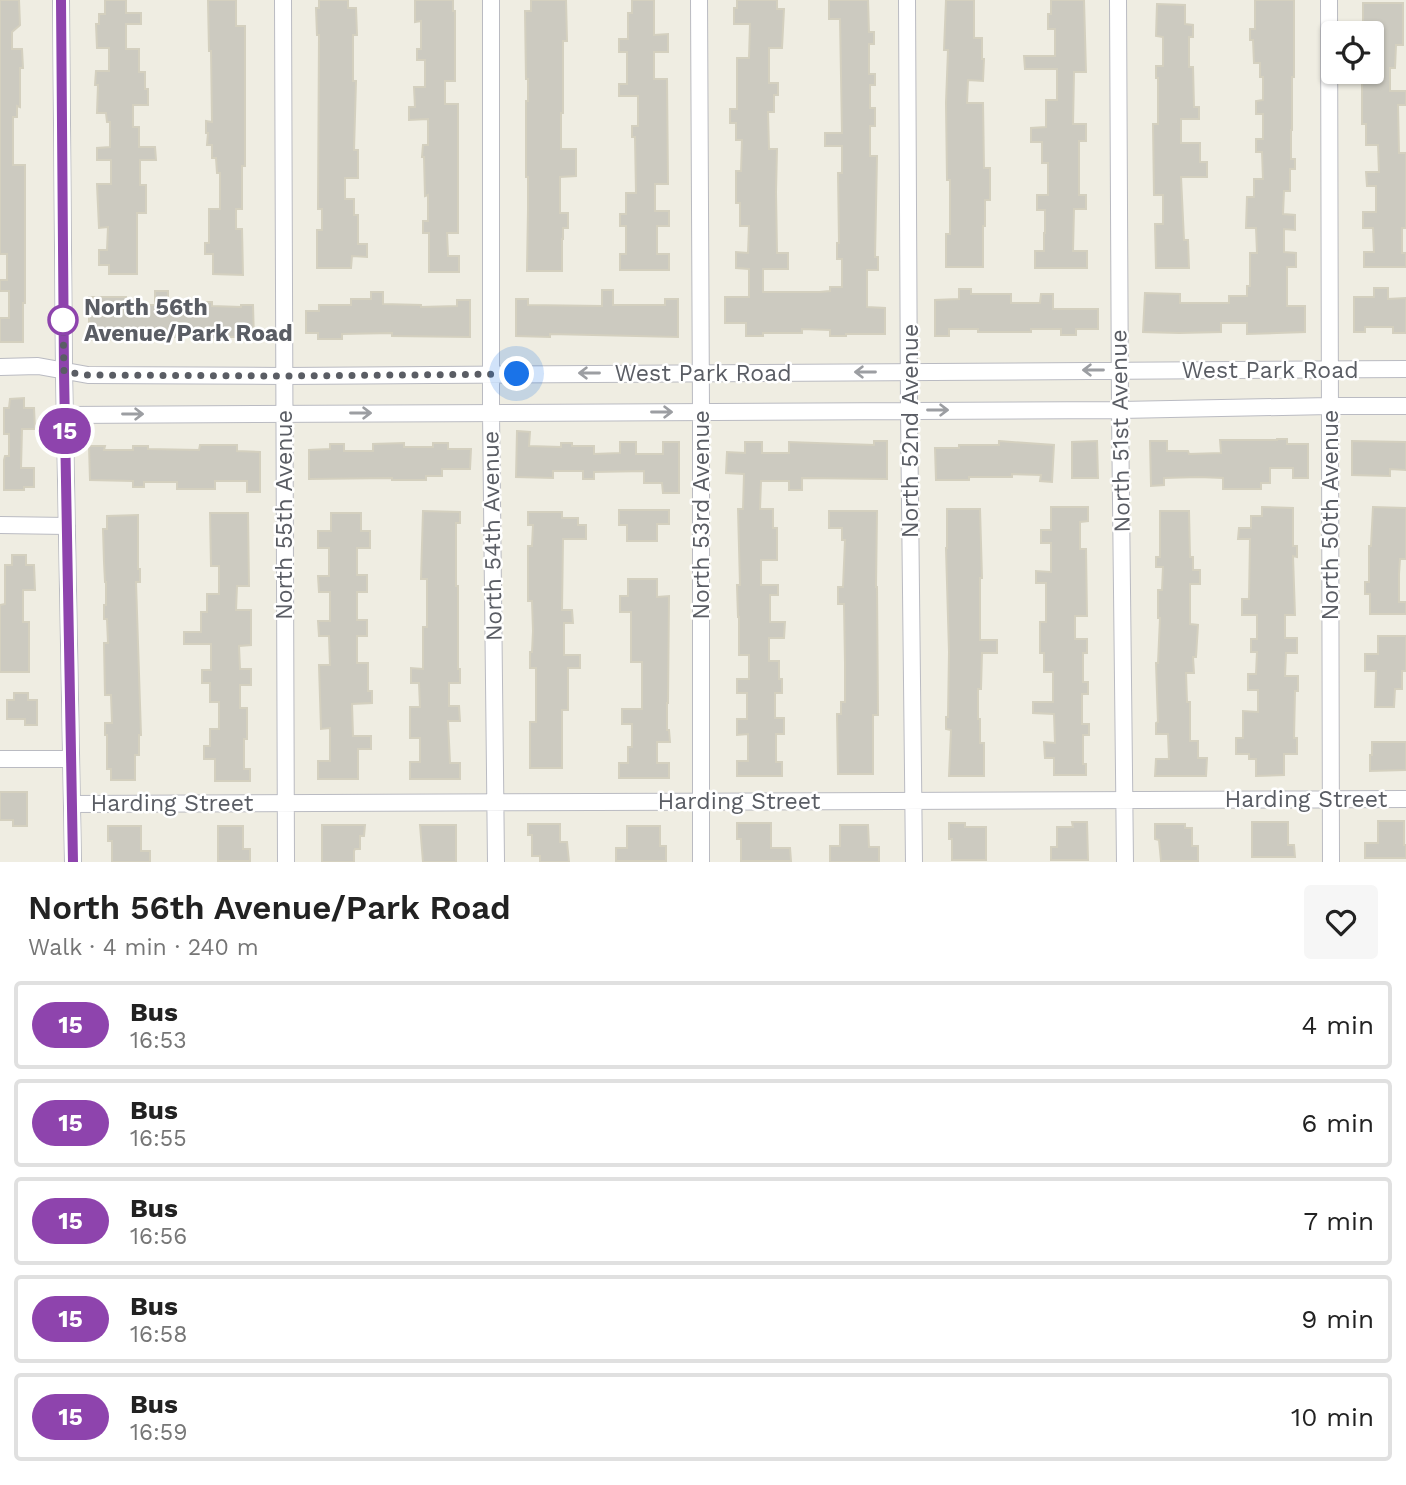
<!DOCTYPE html>
<html lang="en">
<head>
<meta charset="utf-8">
<style>
  body { margin:0; font-family:"Work Sans",sans-serif; background:#f6f6f6; color:#222; height:100vh; display:flex; flex-direction:column; font-size:26px; white-space:nowrap }
  * { box-sizing:border-box; margin:0 }
  p { font-size:23px; color:#767676 }
  .icon { flex:none; width:38px; height:38px; fill:none; stroke:currentColor; stroke-width:2; stroke-linecap:round; stroke-linejoin:round }
  .map { position:relative; height:862px; overflow:hidden }
  .panel { display:flex; flex-direction:column; background:#fff; flex:1 }
  .panel>* { flex:none }
  .badge { padding:0 14px; border-radius:23px; font-size:24px; line-height:46px }
  .controls { position:absolute; left:1321px; top:21px; display:grid; gap:14px }
  .controls a { display:grid; place-items:center; width:63px; height:63px; border-radius:7px; background:#fff; box-shadow:0 2px 5px #0004; font-size:35px }
  .you { position:absolute; width:35px; height:35px; margin:-18px; border:5px solid #fff; border-radius:50%; background:#1a73e8; box-shadow:0 0 0 10px #1a73e833 }
  .map>.badge { position:absolute; translate:-50% -50%; box-shadow:0 0 0 4px #fff }
  .round { display:grid; place-items:center; flex:none; width:74px; height:74px; border-radius:7px; background:#f6f6f6 }
  .summary { display:flex; align-items:center; justify-content:space-between; height:119px; padding:0 28px }
  h1 { font-size:33px; font-weight:600; line-height:52px }
  ul { padding:0; list-style:none }
  li { display:flex; align-items:center; gap:21px; height:88px; margin:0 14px 10px; padding:0 14px; border:4px solid #e0e0e0; border-radius:7px }
  li div { flex:1 }
  li b { display:block; font-size:26px }
  li em { font-style:normal }
  li .badge { min-width:77px; font-weight:700; text-align:center }
  .map>svg:first-child { display:block }
  .building { fill:#cccac0; stroke:#d4d0bf; stroke-width:2 }
  .lines { fill:none; stroke-linecap:round; stroke-linejoin:round }
  .minor-casing { stroke:#babbc2; stroke-width:18 }
  .minor { stroke:#fff; stroke-width:16 }
  .oneway { stroke:#9c9ea2 }
  .line-casing { stroke:#fff; stroke-width:16 }
  .line { stroke:#8e44ad; stroke-width:10 }
  .walk { stroke:#5a5d64; stroke-width:7; stroke-dasharray:0 12.6 }
  .stop-dot { fill:#fff; stroke:#8e44ad; stroke-width:3.5 }
  .labels { text-anchor:middle; stroke-width:5; stroke-linejoin:round; paint-order:stroke }
  .stop-label { font-size:23px; font-weight:bold; fill:#5a5d64; stroke:#fff; text-anchor:start }
  .street-label { font-size:23px; fill:#5a5d64; stroke:#fff }
</style>
</head>
<body>
<div class="map">
<svg width="1406" height="862" viewBox="0 0 1406 862">
  <rect width="100%" height="100%" fill="#efede2"/>
  <path class="building" d="M0,0H19L20,25L12,32V49H22L23,68H20V107L17,106V117H13V165H25V303H23V342H0V318H9V291H0V280H7V254H0Z
    M105,0H126V13H141V24H126V49H139V72H145V89H148V105H133V127H139V147H155L156,160H140V185H146V213H137V274H109V265H99V250H107L108,227L99,228L97,184H111V160H97V148L110,147V122H107L106,113H97L98,85H95L96,71H109V48H97L96,24H99V14H105Z
    M208,0H236V26H245V166H242V209H236V229H242L243,275L213,274V254H205V243H209V209H220V173H217L216,158H212V145H207L208,133H206V121L212,122L211,51H209Z
    M319,0H348V8H356L357,35H353V81H356L354,150H358V178H345V199H354V215H358V244H367V257L352,256L351,268H317V230H322V209H318L319,35H317L316,8H319Z
    M415,0H453V11H455V81H445V104H458V233H447L448,256H459V272H429V233H423V221H428V195L425,196L424,157H422L423,145H428V119L409,120V107H415L414,87H425V60H417V49H421V21L415,22Z
    M531,0H566L567,41H563V113H561V149H576V176L560,177V213H568V228H563V239H562V271H527L528,209V177H526V101H528V79H526L525,11H531Z
    M632,0H654V35L668,34V52H654V79H667L668,184H655V211H669V226H657V254H669V270H620V254H626V226H620V214H626V193H636L635,137H632V126H638V96H619V84H627V52H619V39H628V13H632Z
    M737,0H777V9H784L782,48H769V83H778V95H774V112H768L769,149H777L776,192L777,253H788V269H763V292H820L830,291V287H842V259H837V243H839L838,173H842V146H825V133H842L840,19H829V0H868L869,32H874V44H869V74H875V85H870V108H875V126H870V156H877L875,257H878V270H867V307L885,308V334H846V336H830V330L802,329V333H763V336H746V323H725V297H749V269L736,268V252L748,253L749,226H740V203H736V171H741L742,140H736V123H730V109H737V58H749L750,24H734V8H737Z
    M946,0H974V38H982V59H984L983,81L968,80L967,103H983L984,168H990V200H985V226H983V267H946V234H950V180H947L946,103L948,50H944Z
    M1051,0H1084L1086,72H1074L1073,124H1086V141H1079V195H1086V209H1074L1073,251H1087V268H1035V251H1044V233H1045V210H1037V195H1048V163H1042V142H1031V128L1046,127V100H1057V69H1025L1024,56H1055V29H1048V14H1051Z
    M1255,0H1294V77H1292V130H1291V159H1295V169H1290V191H1284L1283,214L1295,215V230L1284,229V252L1296,253V267H1287V306H1305V332L1247,334V323H1221V332L1179,333L1143,332L1145,293L1180,294V303H1229V296H1247V286H1250V253H1257L1256,228H1246L1247,197H1254V179H1263L1262,152H1256V139H1263V114H1256V101L1263,100V77H1260V63H1254L1253,40H1250V29H1255Z
    M1363,3H1403V45H1396L1395,68H1390V91H1406V105H1398L1399,153H1406V228H1402V253H1406V267H1364V252H1374L1373,228H1363V212H1376V186H1367L1366,172H1379L1378,145H1366V124H1362V73H1372V30H1363Z
    M1157,4L1185,5V24L1193,25V37H1189V67H1193L1194,107H1199V119H1181V143H1200V162H1207V177H1181L1184,240H1188L1189,268H1156L1155,224H1163V195H1154L1153,124H1158V78H1156V66H1163V37L1156,36Z
    M1374,288H1388V299L1406,298V333H1393V327H1365V332H1354V297H1374Z
    M959,289H971V294H1011V303H1040L1041,294H1053V309H1098V329H1076V335H1061V329H1031V332H978V329H949V336H935V300L959,299Z
    M602,290H613V305H665V299H678V337L550,334V337L516,336V299H528V305L602,306Z
    M155,291H168V304L198,305L199,302H212V306L241,307V305H253L254,340H241V337H212V340H198V337H169V340H153V333H127V339L89,340V297H126V305H155Z
    M371,292H383V304L421,305V307L457,306V300H470V337L392,336V333L342,334V339H318V333H306V311H319V305H351V299H371Z
    M24,398V408H34L35,429H22L21,468H34V487H24V490H4V460L5,456H9V434H4V408H9L10,399Z
    M517,431L530,432L529,446L561,447V443H572V446H594V454L620,453V442H636V454H663V442H679V493H663L662,483H644V471L594,472V479H583V471H553V478L516,477Z
    M1277,439H1287V444H1308V478H1293V468H1270V483H1261V489H1223V478L1199,477L1164,478V485L1151,486L1150,441H1167V451H1188L1189,454L1221,453L1220,440H1277Z
    M874,441H887V479L802,478V490H789V481H761L760,509H773V528H777V560H761V585H778V595H770V622H785L784,638H769V661H779V679H782V693H775V718H784V734H776V762H782V776H737V761H748V734L737,735V719H747V693H737V679H749V655H739V617H738L737,585H740L738,509H743L744,474L726,473L727,452L745,453V442H762V453H789V442L874,445Z
    M999,441L1054,445L1052,482L1040,481L1041,475L1012,474V477H969V480H936L935,448H959V445H999Z
    M1097,441L1098,478H1072V442Z
    M1352,441L1406,442V470L1390,469V476L1352,475Z
    M404,443V447H433V443H448V449H471L470,469H442V476H426V480H392V478L309,479V450L330,449V444H344V451H373V444Z
    M200,445H237V451L260,452V492H247V481H215V489H177V482H144V487H133V481L90,480L89,446H105L104,450H133V446H148V449L199,450Z
    M1051,507H1088V521L1080,522V549H1086L1087,616H1075V639H1087V653H1083V682H1088V694H1082V724H1089V735H1083V764H1086V775H1054V758H1045L1044,742L1055,743L1054,714L1033,713V702H1053V672H1044V653H1040V622H1046V583H1036V571L1051,572V543H1041V530H1051Z
    M1262,507L1293,508V546H1297V557L1293,556L1295,615H1285V638H1297V653H1286L1285,676H1298V691H1295L1294,738H1297V754H1284V775L1256,776V759H1249V754H1236V738H1243V711L1258,712V690H1248V674H1256L1257,652H1251V639H1257V615H1242V599H1249L1250,539H1238L1239,528H1251V516H1262Z
    M1373,507L1406,508V559H1400L1399,574V602H1406V614H1370V594H1365V582H1369V546H1371Z
    M947,509H980L982,578H980V640H997V653H982L981,689H978V719H980V743H984V776H949L951,730L946,729V717H948L949,652L946,548H947Z
    M619,510H669V524H657V541H627V525H619Z
    M423,511L460,512V523H456V586H458V669H460V683H449V706H459L460,721H448L450,763H460V779H410V762H420V738H410V707H420L419,683H411V668L423,669V627H427V579H421Z
    M829,511H877L876,587H877L878,715H873V774H838L837,714H841V702H845V663L844,604H838V587H843L845,540H842V528H829Z
    M1160,511H1189L1190,557H1193V570H1200V584H1190V624L1198,625L1196,657H1193L1194,673H1186L1187,702H1190V741H1198V758H1207L1206,776H1155L1156,759H1169L1168,734H1156V723L1158,722L1156,663H1158L1160,618H1158V590H1162L1163,567H1156V557H1160Z
    M528,512H562V518H578V525H586V539H563L562,610H572L573,623H564V655H580V668H568V710H562V768H530V722H536V668H530V652H532L533,631L532,601H528V546H532L533,525H528Z
    M210,513H248L249,586H237L236,610H251V645L239,646L240,669H251V685H240V708H247V739H244V769H250V781H215V759H204V746H210V729H219V702H210V683H202V670H211V644H184V632H201V612H207V594H219V566H211Z
    M331,513H361V531H370V548H357V575H367V592H357V620H367V636H357V663H368V691H372V703L352,704L353,736H371V749H358V779H318V761H330V728L321,729L319,665H330L329,636H319L318,621H330V592H319L318,576H329V548H318V531H331Z
    M138,515V569H140V582H136L141,735H139V755H135V780H111V769H107V735H105V723H112L111,695H105L104,643H108L107,619H104V605H106V582H105L104,562L103,529H107V516Z
    M12,555H26V565H34L35,590H23V622H29V672H0V605L5,604V565H12Z
    M628,579H657V597L669,596L668,703H667V730H669L670,742H657V763H669V778H619V763H628V747H632V724H622V709H642V662H631V612H620V596H628Z
    M1378,636H1406V671H1402V689H1395L1394,707H1375L1376,671H1365V654H1378Z
    M14,693H28V700H37V725H25V719H7V700H14Z
    M1372,742H1406V770L1370,771V755H1372Z
    M0,792H27V826H13V820H0Z
    M1378,821H1404V845H1406V858H1365V843H1378Z
    M1072,822H1087L1088,860H1051V847H1057V827H1073Z
    M1252,822H1288V845H1294L1295,857H1252Z
    M737,823H771V848H790L791,861H741V839H737Z
    M949,823H965V827H986V860H952V839H949Z
    M528,824H560V842H567L569,862H540V856H532V835H528Z
    M1155,824H1185V828H1192V846H1198V861H1161L1159,840L1155,839Z
    M322,825H365L364,836H360V849H355L354,851V862H322Z
    M420,825H456V862H423Z
    M840,825H868L869,847H879V862H830V846H840Z
    M108,826H141V851H150V862H112V841H108Z
    M218,826H243V849H250V861H218Z
    M627,826H660V846H666V861H616V848H627Z"/>
  <g class="lines">
    <g class="minor-casing">
      <path id="minor" d="M61,0L64,372L73,862
        M283,0L286,862
        M491,0V412L496,862
        M699,0L701,412V862
        M907,0L909,410L914,862
        M1118,0L1120,410L1125,862
        M1329,0L1331,862
        M0,367L38,366L88,375L284,376L1406,369
        M65,415L1120,410L1330,406H1406
        M0,525L67,526
        M0,759H70
        M72,804L1406,799"/>
    </g>
    <use href="#minor" class="minor"/>
  </g>
  <defs><path id="oneway-shaft" d="M-6 0H5M1.5-3L5.5 0L1.5 3" fill="none" stroke-width="1.6" stroke-linecap="round" stroke-linejoin="round" transform="scale(1.75)"/></defs>
  <g class="oneway">
    <use href="#oneway-shaft" transform="translate(1093 370) rotate(180)"/>
    <use href="#oneway-shaft" transform="translate(865 372) rotate(180)"/>
    <use href="#oneway-shaft" transform="translate(589 373) rotate(180)"/>
    <use href="#oneway-shaft" transform="translate(938 410)"/>
    <use href="#oneway-shaft" transform="translate(662 412)"/>
    <use href="#oneway-shaft" transform="translate(361 413)"/>
    <use href="#oneway-shaft" transform="translate(133 414)"/>
  </g>
  <g class="lines">
    <g class="line-casing">
      <path id="line" d="M61,0L64,372L73,862"/>
    </g>
    <use href="#line" class="line"/>
    <path class="walk" d="M63,320L64,372L88,375L284,376L517,374"/>
  </g>
  <circle class="stop-dot" cx="63" cy="320" r="14"/>
  <g class="labels">
    <g class="stop-label">
      <text x="84" y="315">North 56th<tspan x="84" dy="26">Avenue/Park Road</tspan></text>
    </g>
    <g class="street-label">
      <text x="1270" y="378">West Park Road</text>
      <text x="703" y="381">West Park Road</text>
      <text transform="translate(910 431) rotate(-90)" y="8">North 52nd Avenue</text>
      <text transform="translate(1120 431) rotate(-91)" y="8">North 51st Avenue</text>
      <text transform="translate(284 515) rotate(-90)" y="8">North 55th Avenue</text>
      <text transform="translate(701 515) rotate(-90)" y="8">North 53rd Avenue</text>
      <text transform="translate(1330 515) rotate(-90)" y="8">North 50th Avenue</text>
      <text transform="translate(492 536) rotate(-91)" y="8">North 54th Avenue</text>
      <text x="1306" y="807">Harding Street</text>
      <text x="739" y="809">Harding Street</text>
      <text x="172" y="811">Harding Street</text>
    </g>
  </g>
</svg>
<div class="controls">
<a><svg class="icon" aria-label="locate" viewBox="0 0 24 24"><circle cx="12" cy="12" r="6"/><path d="M12 2v4M12 18v4M2 12h4M18 12h4"/></svg></a>
</div>
<div class="you" style="left:517px;top:374px"></div>
<b class="badge" style="left:65px;top:431px;background:#8e44ad;color:#fff">15</b>
</div>
<section class="panel">
<div class="summary"><div><h1>North 56th Avenue/Park Road</h1><p>Walk · 4 min · 240 m</p></div><a class="round"><svg class="icon" aria-label="heart" viewBox="0 0 24 24"><path d="M12 20l-8-8c-3-5 5-10 8-4 3-6 11-1 8 4z"/></svg></a></div>
<ul>
<li><span class="badge" style="background:#8e44ad;color:#fff">15</span><div><b>Bus</b><p>16:53</p></div><em>4 min</em></li>
<li><span class="badge" style="background:#8e44ad;color:#fff">15</span><div><b>Bus</b><p>16:55</p></div><em>6 min</em></li>
<li><span class="badge" style="background:#8e44ad;color:#fff">15</span><div><b>Bus</b><p>16:56</p></div><em>7 min</em></li>
<li><span class="badge" style="background:#8e44ad;color:#fff">15</span><div><b>Bus</b><p>16:58</p></div><em>9 min</em></li>
<li><span class="badge" style="background:#8e44ad;color:#fff">15</span><div><b>Bus</b><p>16:59</p></div><em>10 min</em></li>
</ul>
</section>
</body>
</html>
